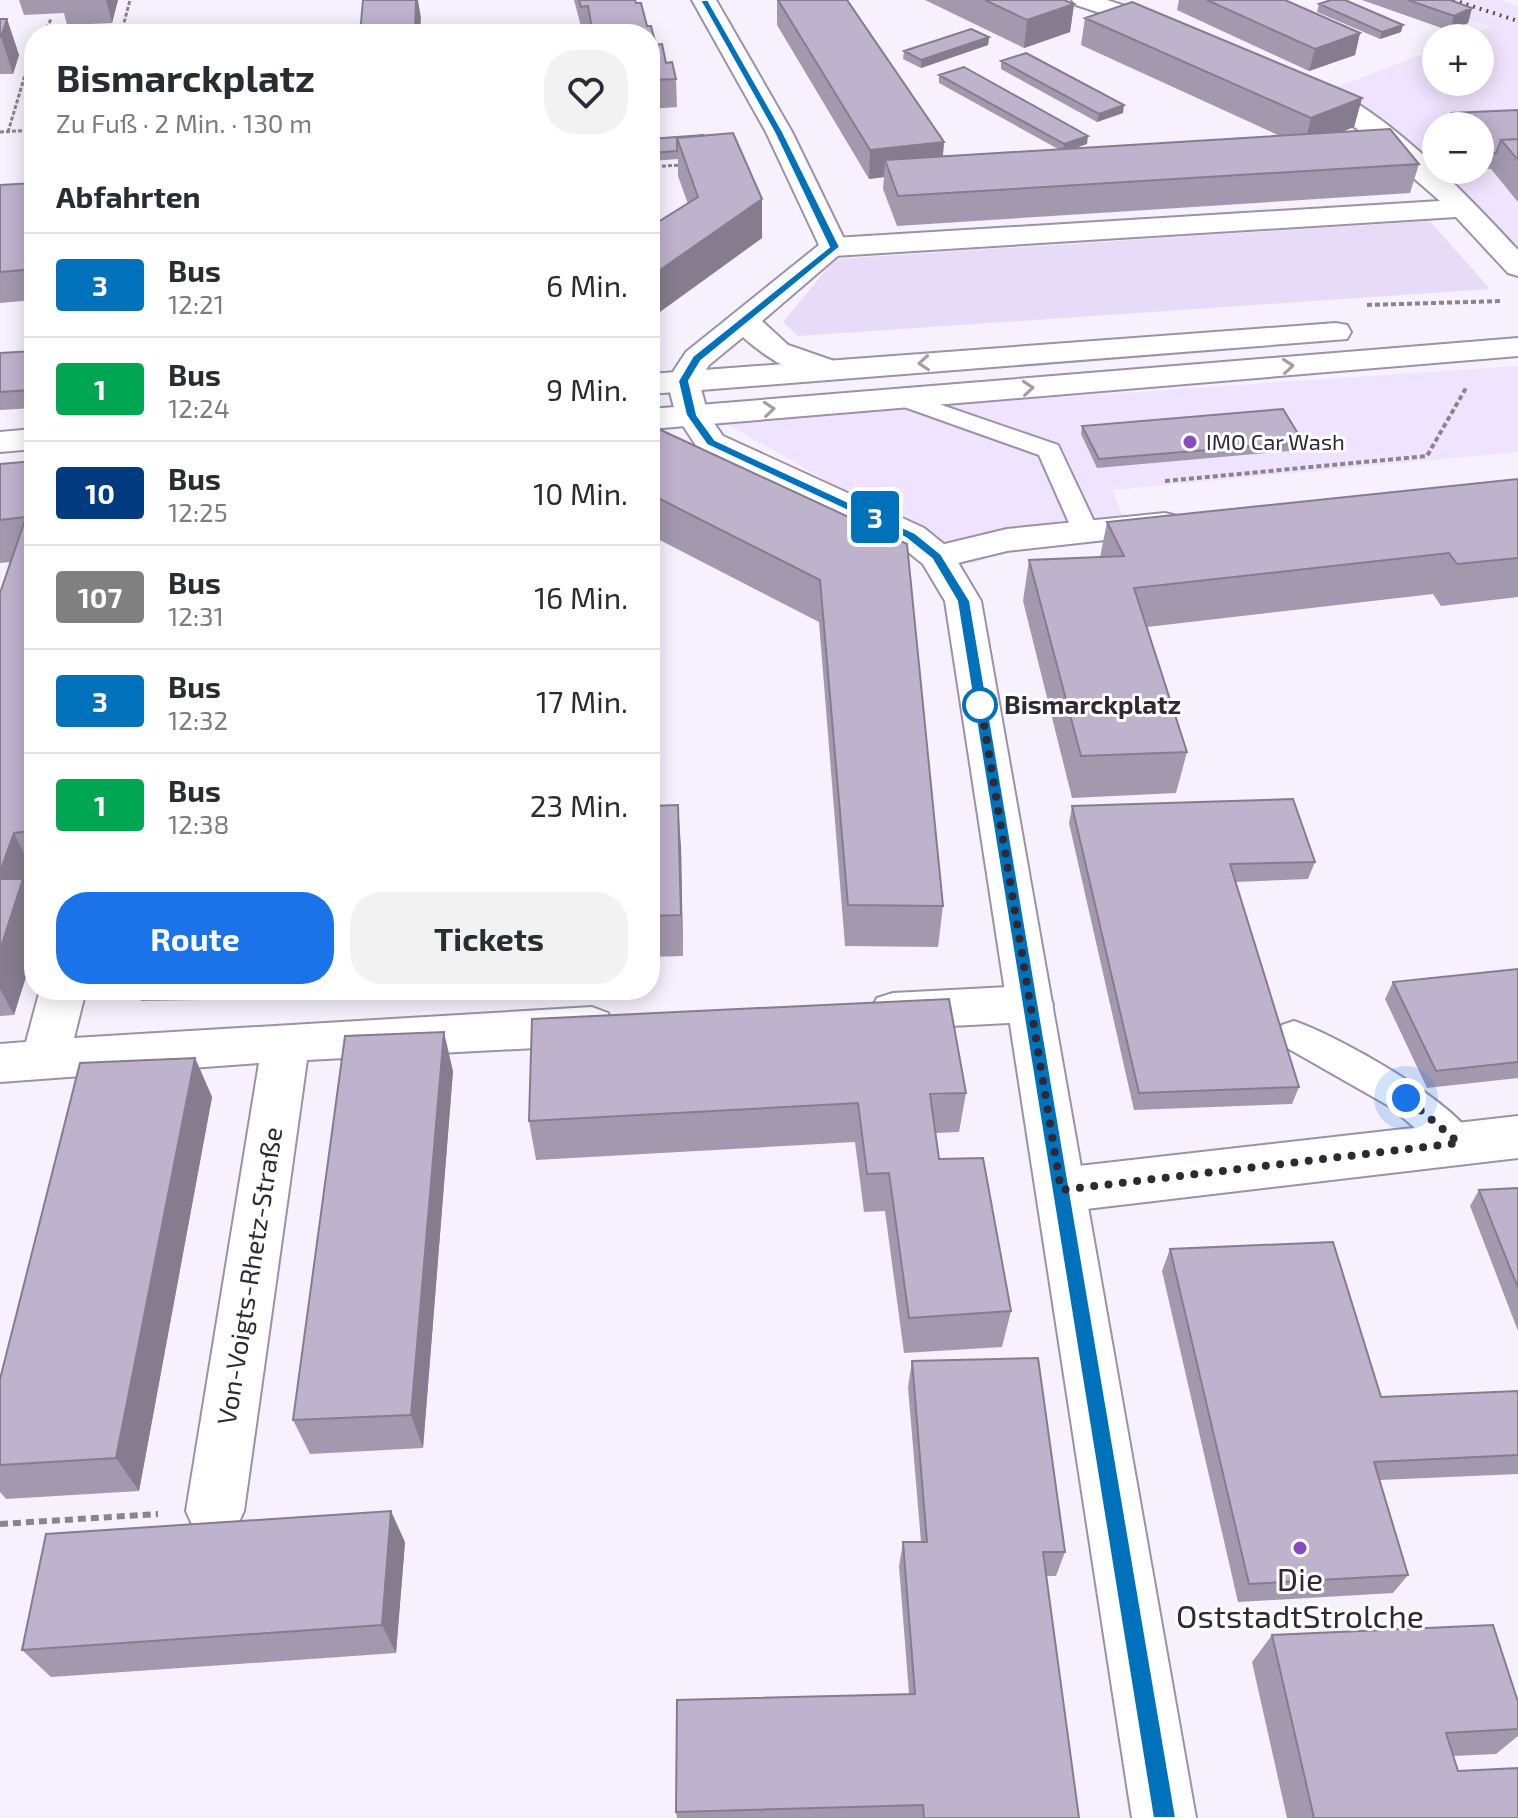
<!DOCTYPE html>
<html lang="de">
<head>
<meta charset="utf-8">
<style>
  body { margin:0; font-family:"Exo 2",sans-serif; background:#f2f2f3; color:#2b2b33; height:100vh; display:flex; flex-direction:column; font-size:30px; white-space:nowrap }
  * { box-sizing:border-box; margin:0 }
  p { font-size:26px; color:#7c7c81 }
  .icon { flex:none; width:44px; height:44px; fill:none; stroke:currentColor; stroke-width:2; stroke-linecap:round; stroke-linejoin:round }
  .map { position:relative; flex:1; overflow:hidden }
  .panel { position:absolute; left:24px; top:24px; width:636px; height:976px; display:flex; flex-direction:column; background:#fff; border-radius:32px; box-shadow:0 4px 20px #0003 }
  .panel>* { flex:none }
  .badge { padding:0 16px; border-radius:6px; font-size:28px; line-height:52px }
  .controls { position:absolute; left:1422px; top:24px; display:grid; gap:16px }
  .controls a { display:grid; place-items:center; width:72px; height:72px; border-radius:50%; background:#fff; box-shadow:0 4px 20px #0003; font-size:40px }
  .you { position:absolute; width:40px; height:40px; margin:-20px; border:6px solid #fff; border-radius:50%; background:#1a73e8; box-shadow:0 0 0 12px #1a73e833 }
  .map>.badge { position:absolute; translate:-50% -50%; box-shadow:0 0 0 4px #fff }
  h2 { padding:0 32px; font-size:30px; line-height:72px }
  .round { display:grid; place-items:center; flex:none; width:84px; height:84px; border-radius:32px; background:#f2f2f3 }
  .headline { display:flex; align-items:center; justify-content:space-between; height:136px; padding:0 32px }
  h1 { font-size:38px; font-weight:700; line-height:60px }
  .action { display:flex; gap:16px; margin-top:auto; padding:16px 32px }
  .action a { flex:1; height:92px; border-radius:32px; background:#1a73e8; color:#fff; font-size:32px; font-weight:700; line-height:92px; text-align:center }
  .action a+a { background:#f2f2f3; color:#2b2b33 }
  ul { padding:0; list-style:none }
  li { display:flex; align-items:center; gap:24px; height:104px; padding:0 32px; border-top:2px solid #e1e1e2 }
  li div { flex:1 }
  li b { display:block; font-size:30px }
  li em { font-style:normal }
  li .badge { min-width:88px; font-weight:700; text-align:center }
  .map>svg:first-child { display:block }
  .built { fill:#f0e3ff; fill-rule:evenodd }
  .green { fill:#e8dbf7 }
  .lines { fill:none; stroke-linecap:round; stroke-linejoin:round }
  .service-casing { stroke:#9d91aa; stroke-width:4 }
  .minor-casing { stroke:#9d91aa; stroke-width:4 }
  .tertiary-casing { stroke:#9d91aa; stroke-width:4 }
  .primary-casing { stroke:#9d91aa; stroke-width:4 }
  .path-far2 { stroke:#89848e; stroke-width:3; stroke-dasharray:4 2; stroke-linecap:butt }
  .path-far1 { stroke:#89848e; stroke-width:4; stroke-dasharray:5 3; stroke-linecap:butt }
  .path { stroke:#89848e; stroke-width:6; stroke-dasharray:8 5; stroke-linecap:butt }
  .service { fill:#fff; fill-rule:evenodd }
  .minor { fill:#fff; fill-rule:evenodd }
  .tertiary { fill:#fff; fill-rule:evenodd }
  .primary { fill:#fff; fill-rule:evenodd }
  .rail { stroke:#56515b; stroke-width:4; stroke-dasharray:2 5; stroke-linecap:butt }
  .wall { fill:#a399af }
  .shaded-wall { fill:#857d8f }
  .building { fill:#beb2cc; stroke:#857d8f; stroke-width:2 }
  .oneway { stroke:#a19fa3 }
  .line { fill:#0072bc; stroke:#fff; stroke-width:2 }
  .walk { stroke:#2e2933; stroke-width:8; stroke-dasharray:0 14.4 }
  .poi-dot { fill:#894abf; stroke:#fff; stroke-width:3 }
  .stop-dot { fill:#fff; stroke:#0072bc; stroke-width:4 }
  .labels { text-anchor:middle; stroke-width:6; stroke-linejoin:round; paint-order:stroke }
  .far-poi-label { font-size:22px; fill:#2e2933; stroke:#fff; text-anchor:start }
  .stop-label { font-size:26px; font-weight:bold; fill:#2e2933; stroke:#fff; text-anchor:start }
  .street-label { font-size:26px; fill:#2e2933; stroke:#fff }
  .near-poi-label { font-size:32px; fill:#2e2933; stroke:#fff }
</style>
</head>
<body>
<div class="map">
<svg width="1518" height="1818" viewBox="0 0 1518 1818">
  <rect width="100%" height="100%" fill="#f6f1fc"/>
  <path class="built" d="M1412,0H1500L1518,6V245L1327,91L1436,49V82H1480V38H1465L1491,27ZM1436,126H1480V170H1436Z
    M1518,366V452L1112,490L1132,537L1010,549L973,564L727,424L855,411Z"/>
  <path class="green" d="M1430,221L1490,289L798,336L783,322L835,259Z"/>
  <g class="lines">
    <g class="service-casing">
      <path id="service" d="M901,391L1058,445L1099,532L1095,538H1077L1073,532L1039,455L893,403L889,398Z
        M1294,1021C1338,1036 1457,1102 1477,1143L1472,1154L1459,1158L1446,1154L1389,1106L1282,1045L1277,1035L1282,1025Z"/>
    </g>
    <g class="minor-casing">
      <path id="minor" d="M1072,0H1107L1177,23L1181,28L1177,33H1161L1076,5Z
        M1305,79C1375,97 1470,198 1518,250V276L1508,273L1456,217L834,256L824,253L820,247L824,241L834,238L1440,201L1356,128L1296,92L1292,87Z
        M1165,513L1177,516L1183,524L1177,532L1007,551L937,568L924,565L919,557L924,549L1007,529Z
        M1030,986L1046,991L1053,1004L1046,1017L1030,1022L893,1029L877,1024L870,1011L877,998L893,993Z
        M40,990H86L74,1038L592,1007L608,1013L615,1026L608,1039L592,1045L307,1060L244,1511L235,1531L215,1540L195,1531L186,1511L259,1063L0,1082V1044L26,1042Z
        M1518,1116V1158L1061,1212L1043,1205L1036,1190L1043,1175L1061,1168Z"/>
    </g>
    <g class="tertiary-casing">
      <path id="tertiary" d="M692,0H716L792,132L848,247L762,321L788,345L840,363L845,370L840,377C807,385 766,358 743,337L709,365L699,381L708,415L723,436L924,528L950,549L981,601L1196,1818H1132L945,601L923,564L898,544L699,450L676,415L667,381L686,352L819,245L766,132Z"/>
    </g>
    <g class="primary-casing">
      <path id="primary" d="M1336,323L1347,325L1351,332L1347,339L650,394V374Z
        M1518,338V356L650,429V409Z
        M34,429V449L0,452V432Z"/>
    </g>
    <path class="path-far2" d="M44,34L51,19
      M121,34L130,0
      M34,53L28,65H34
      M0,132L34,130
      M8,132L28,65
      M650,167L681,165"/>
    <path class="path-far1" d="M1367,305L1501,301
      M1165,481L1427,456L1466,388"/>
    <path class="path" d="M0,1524L158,1514"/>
    <use href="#service" class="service"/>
    <use href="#minor" class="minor"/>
    <use href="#tertiary" class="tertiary"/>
    <use href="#primary" class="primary"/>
    <path class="rail" d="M1453,0L1518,21"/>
  </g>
  <path class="wall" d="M19,0H118L112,23L67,25L64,13L24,15Z
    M574,0H635L656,45L676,79L677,107L650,109V34H583Z
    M777,0H847L944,142L943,156L1058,149L939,83V75L1087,144L1074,148L1280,136L1081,45L1085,18L1362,98L1354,127L1341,132L1419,164L1410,193L897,226L883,189L884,177L869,179L777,25Z
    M925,0H1064L1074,4L1070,32L1024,48Z
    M1179,0H1285L1360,33L1355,55L1309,71L1177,10Z
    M1362,0H1450L1472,8L1468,23L1450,31Z
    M1319,4L1401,32L1380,39L1317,12Z
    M0,19H7L19,55L13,74H0Z
    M989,37L988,45L921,68L903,59L904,51Z
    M1001,61L1123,113L1097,122L1001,69Z
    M1518,110V202L1491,169H1481L1480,168V126H1448L1452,113Z
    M733,133L762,238L650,319V227L688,204L678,176V159L650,161V139Z
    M34,183V300L0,303V185Z
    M34,351V408L0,410V353Z
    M650,425L907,544L943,906L938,947L845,946L819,622L650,535Z
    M1082,426L1303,442L1300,450L1097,468L1081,434Z
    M34,461V875L29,890L34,900V951L14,1015L0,1016V593L11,562L0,563V464Z
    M1518,479V597L1441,606L1433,594L1147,627L1187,752L1176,793L1072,798L1023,601L1029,560L1100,557L1107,522Z
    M650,806L681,846L683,956L650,957Z
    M1072,806L1315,862L1308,879L1235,882L1299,1087L1292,1104L1134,1110L1069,823Z
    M1518,969V1078L1427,1088L1385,999L1393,982Z
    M135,990H316L314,998L141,1001Z
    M195,1058L212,1097L139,1491L6,1499L0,1492V1379Z
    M453,1071L423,1448L310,1454L293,1420Z
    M966,1093L959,1132L935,1133L939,1159L1011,1311L1002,1347L904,1353L885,1211L864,1212L855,1142L536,1160L529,1121Z
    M1518,1188V1331L1470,1206L1479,1190Z
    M1170,1249L1381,1397L1518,1391V1474L1380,1480L1408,1575L1393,1593L1238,1602L1162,1271Z
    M912,1361L1065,1552L1056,1576H1046L1079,1818H677L676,1812L909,1694L899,1566L903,1542H921L908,1387Z
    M405,1542L396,1653L51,1677L22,1650Z
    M1272,1635L1518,1702V1736L1496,1754L1453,1756L1458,1771L1518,1818H1287L1252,1662Z"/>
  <path class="shaded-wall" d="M106,0H118L112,23Z
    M416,0H418L421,18L420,34H416Z
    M1074,4L1070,32L1024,48L1027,20Z
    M1472,8L1468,23L1450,31L1454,16Z
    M7,19L19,55L13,74L1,37Z
    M1403,25L1401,32L1380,39L1382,32Z
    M1360,33L1355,55L1309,71L1315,49Z
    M989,37L988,45L921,68V60Z
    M1362,98L1354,127L1304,147L1311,118Z
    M1124,105L1123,113L1097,122L1099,114Z
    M1088,136L1087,144L1063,152L1064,144Z
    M944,142L941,171L885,160L884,177L869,179L870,150Z
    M762,199V238L650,319V277Z
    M34,380V399L31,390Z
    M678,805L681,846L683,956L681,915Z
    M14,833L34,873L29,890L34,900V951L14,1015L0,989V872Z
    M444,1032L453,1071L423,1448L411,1415Z
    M195,1058L212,1097L139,1491L116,1458Z
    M391,1511L405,1542L396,1653L382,1625Z"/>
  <path class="building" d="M363,0H416L415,32H410V34H360Z
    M579,0H635L636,3H641L647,26H651L656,45L662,44L666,63L672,62L676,79L650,80V34H593L588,6L581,7Z
    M778,0H847L944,142L870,150Z
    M985,0H1064L1074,4L1027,20Z
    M1207,0H1285L1360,33L1315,49Z
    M1331,0H1345L1403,25L1382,32L1319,4Z
    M1408,0H1450L1472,8L1454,16Z
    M1132,2L1362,98L1311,118L1085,18Z
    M0,19H7L1,37H0Z
    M971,29L989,37L921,60L904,51Z
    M1026,53L1124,105L1099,114L1001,61Z
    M964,67L1088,136L1064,144L939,75Z
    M1518,110V139L1501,140L1496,153H1487L1480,145V126H1463L1452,113Z
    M1390,129L1419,164L898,196L885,160Z
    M733,133L762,199L650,277V227L698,197L677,138Z
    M704,135L677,138V151L650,153V139Z
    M1518,139V160L1501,140Z
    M34,183V269L0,272V185Z
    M34,351V380L31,390L0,392V353Z
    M1283,409L1303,442L1099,459L1082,426Z
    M650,425L907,544L943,906L848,905L820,580L650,494Z
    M34,461V826L32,831L14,833L0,872V593L26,517L0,520V464Z
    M1518,479V558L1457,564L1449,553L1134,588L1187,752L1081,756L1029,560L1124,556L1107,522Z
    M1293,799L1315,862L1230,864L1299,1087L1139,1093L1072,806Z
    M678,805L681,915L650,916V806Z
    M0,879H23L0,950Z
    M1518,969V1062L1436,1071L1393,982Z
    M949,999L966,1093L930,1094L939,1159L983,1158L1011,1311L909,1318L889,1173L867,1174L858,1103L529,1121L532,1019Z
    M444,1032L411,1415L293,1420L345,1036Z
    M195,1058L116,1458L0,1465V1379L80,1063Z
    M1518,1188V1288L1479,1190Z
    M1333,1242L1381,1397L1518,1391V1455L1374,1462L1408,1575L1249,1584L1170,1249Z
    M1038,1358L1065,1552H1043L1079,1818H924L923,1805L676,1812L677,1700L915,1694L903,1542H927L912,1361Z
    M391,1511L382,1625L22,1650L46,1534Z
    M1493,1625L1518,1702V1729L1446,1733L1458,1771L1518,1768V1818H1314L1272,1635Z"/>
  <defs><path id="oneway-chevron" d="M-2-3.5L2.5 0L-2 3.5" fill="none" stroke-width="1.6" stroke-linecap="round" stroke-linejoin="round" transform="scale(2)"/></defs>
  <g class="oneway">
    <use href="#oneway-chevron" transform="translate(924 363) rotate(176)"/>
    <use href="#oneway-chevron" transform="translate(1288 366) rotate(-5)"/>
    <use href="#oneway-chevron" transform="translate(1028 388) rotate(-5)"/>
    <use href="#oneway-chevron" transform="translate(769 409) rotate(-5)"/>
  </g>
  <path class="line" d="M700,0H708L783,132L840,247L701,361L689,381L697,415L715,440L915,533L941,554L970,601L1176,1818H1153L957,601L932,559L906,538L707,445L686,415L678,381L693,356L829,247L774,132Z"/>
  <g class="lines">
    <path class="walk" d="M980,705L979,694L1061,1190L1459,1143L1406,1098"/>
  </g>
  <g class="poi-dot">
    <circle cx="1190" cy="442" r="8"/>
    <circle cx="1300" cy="1548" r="8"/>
  </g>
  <circle class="stop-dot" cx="980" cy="705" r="16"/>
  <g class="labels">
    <g class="far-poi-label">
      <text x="1206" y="450">IMO Car Wash</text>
    </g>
    <g class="stop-label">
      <text x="1004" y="714">Bismarckplatz</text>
    </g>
    <g class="street-label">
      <text transform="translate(250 1276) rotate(-81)" y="9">Von-Voigts-Rhetz-Straße</text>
    </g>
    <g class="near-poi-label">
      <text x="1300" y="1591">Die<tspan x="1300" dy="37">OststadtStrolche</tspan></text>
    </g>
  </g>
</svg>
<div class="controls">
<a>+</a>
<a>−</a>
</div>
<div class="you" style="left:1406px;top:1098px"></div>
<b class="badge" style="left:875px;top:517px;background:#0072bc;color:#fff">3</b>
<section class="panel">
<div class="headline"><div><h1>Bismarckplatz</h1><p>Zu Fuß · 2 Min. · 130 m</p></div><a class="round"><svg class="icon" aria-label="heart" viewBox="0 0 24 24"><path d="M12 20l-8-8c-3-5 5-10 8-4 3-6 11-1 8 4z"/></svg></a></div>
<h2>Abfahrten</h2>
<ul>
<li><span class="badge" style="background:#0072bc;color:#fff">3</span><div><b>Bus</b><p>12:21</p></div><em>6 Min.</em></li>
<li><span class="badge" style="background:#00a651;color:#fff">1</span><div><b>Bus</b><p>12:24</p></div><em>9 Min.</em></li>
<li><span class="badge" style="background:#003b80;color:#fff">10</span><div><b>Bus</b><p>12:25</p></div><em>10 Min.</em></li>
<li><span class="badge" style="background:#808080;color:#fff">107</span><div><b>Bus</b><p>12:31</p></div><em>16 Min.</em></li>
<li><span class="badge" style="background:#0072bc;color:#fff">3</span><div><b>Bus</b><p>12:32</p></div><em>17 Min.</em></li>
<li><span class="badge" style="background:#00a651;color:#fff">1</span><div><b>Bus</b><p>12:38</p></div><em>23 Min.</em></li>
</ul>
<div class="action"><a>Route</a><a>Tickets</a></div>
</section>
</div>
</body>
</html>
